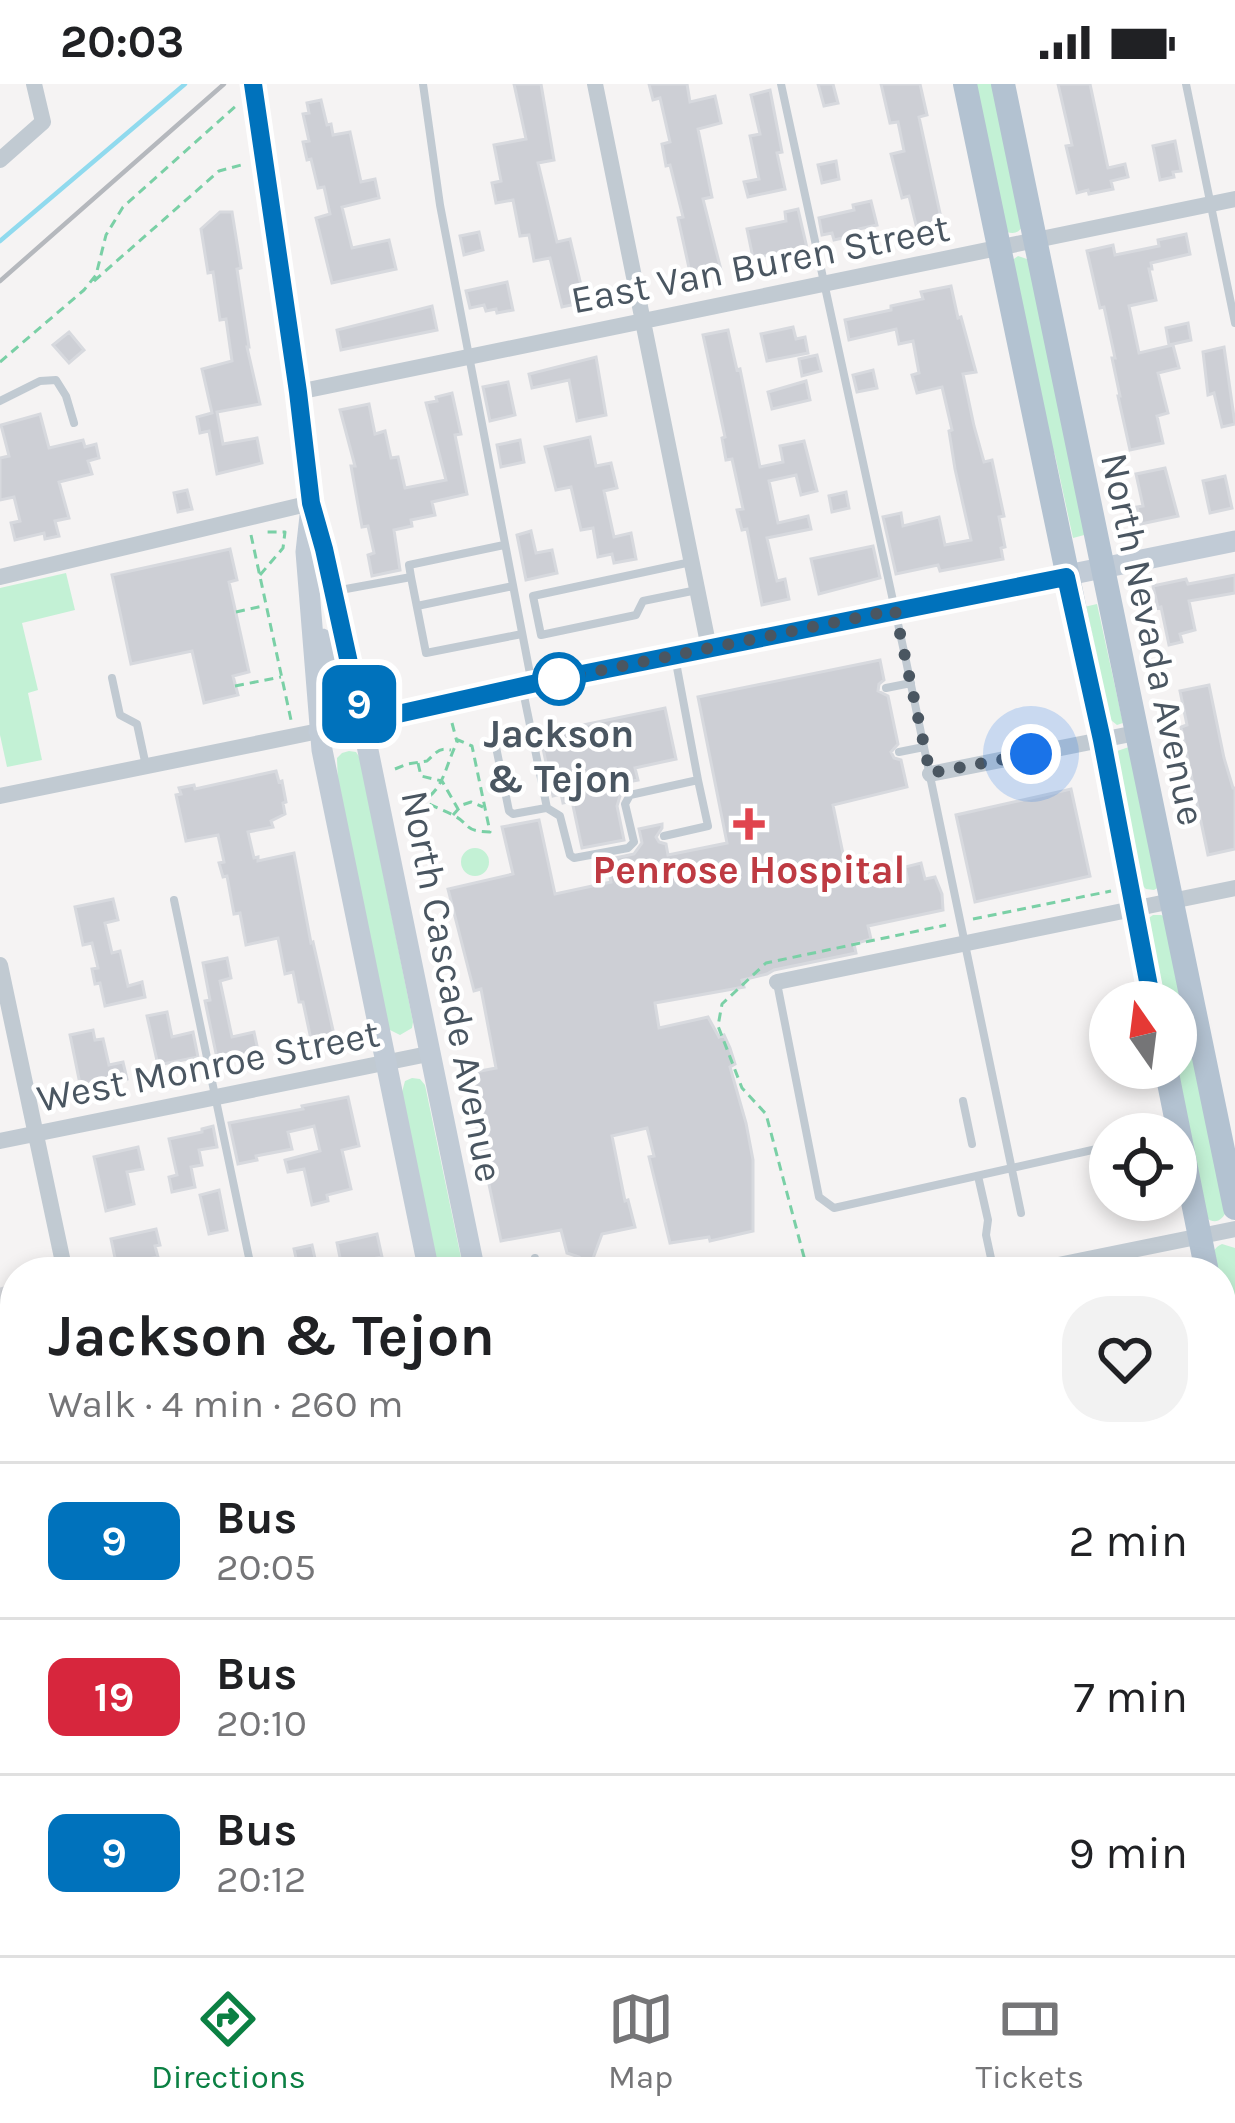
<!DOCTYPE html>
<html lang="en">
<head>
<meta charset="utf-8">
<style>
  body { margin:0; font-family:Karla,sans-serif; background:#f2f2f2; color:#202124; height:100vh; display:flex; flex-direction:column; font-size:45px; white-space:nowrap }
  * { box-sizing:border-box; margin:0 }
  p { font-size:39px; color:#757577 }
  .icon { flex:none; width:66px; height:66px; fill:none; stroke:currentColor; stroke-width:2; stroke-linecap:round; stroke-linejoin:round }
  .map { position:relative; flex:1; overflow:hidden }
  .sheet { position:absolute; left:0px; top:1173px; width:1236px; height:699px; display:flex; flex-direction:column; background:#fff; border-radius:48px 48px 0 0; box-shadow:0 6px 18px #0003 }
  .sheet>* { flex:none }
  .badge { padding:0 24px; border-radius:18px; font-size:42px; line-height:78px }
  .needle { width:78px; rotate:346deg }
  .tools { position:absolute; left:1089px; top:897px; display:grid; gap:24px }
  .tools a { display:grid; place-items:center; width:108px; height:108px; border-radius:50%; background:#fff; box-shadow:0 6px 18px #0003; font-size:60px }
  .you { position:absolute; width:60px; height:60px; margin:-30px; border:9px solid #fff; border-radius:50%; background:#1a73e8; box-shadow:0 0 0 18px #1a73e833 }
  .map>.badge { position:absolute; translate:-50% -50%; box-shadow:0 0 0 6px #fff }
  .round { display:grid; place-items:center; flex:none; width:126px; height:126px; border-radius:48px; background:#f2f2f2 }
  .overview { display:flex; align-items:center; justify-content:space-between; height:204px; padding:0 48px }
  h1 { font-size:57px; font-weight:700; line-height:90px }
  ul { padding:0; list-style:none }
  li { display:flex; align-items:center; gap:36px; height:156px; padding:0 48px; border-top:3px solid #e0e0e0 }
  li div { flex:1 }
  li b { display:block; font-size:45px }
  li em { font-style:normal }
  li .badge { min-width:132px; font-weight:700; text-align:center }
  .status { display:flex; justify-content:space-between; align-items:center; height:84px; padding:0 60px; background:#fff; direction:ltr }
  .status svg { height:33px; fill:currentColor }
  .tabs { display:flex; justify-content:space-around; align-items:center; height:168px; border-top:3px solid #e0e0e0; background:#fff; font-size:33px; color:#757577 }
  .tabs a { display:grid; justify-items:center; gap:6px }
  .tabs .current { color:#0b8043 }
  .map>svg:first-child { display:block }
  .green { fill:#c3f1d5 }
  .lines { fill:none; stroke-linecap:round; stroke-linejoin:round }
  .stream { stroke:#90daee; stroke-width:4.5 }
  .building { fill:#cdcfd5; stroke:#d7d9de; stroke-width:3 }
  .path { stroke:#7ad0a6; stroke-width:3; stroke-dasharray:9 6; stroke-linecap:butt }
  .lane { stroke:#c1cad2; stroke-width:8 }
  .street { stroke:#c1cad2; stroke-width:16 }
  .secondary { stroke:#c1cbd6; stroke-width:21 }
  .primary { stroke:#b3c2d1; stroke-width:24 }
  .rail { stroke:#b5b8bd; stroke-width:4.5 }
  .secondary-bridge { stroke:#c1cbd6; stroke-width:21 }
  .line-casing { stroke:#fff; stroke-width:27 }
  .line { stroke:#0072bc; stroke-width:18 }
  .walk { stroke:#4a5661; stroke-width:12; stroke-dasharray:0 21.6 }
  .stop-dot { fill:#fff; stroke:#0072bc; stroke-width:6 }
  .health-dot { fill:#e0444e; stroke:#fff; stroke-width:4.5 }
  .labels { text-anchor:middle; stroke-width:9; stroke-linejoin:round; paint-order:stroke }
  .street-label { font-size:39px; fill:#4a5661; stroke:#fff }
  .stop-label { font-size:39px; font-weight:bold; fill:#4a5661; stroke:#fff }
  .health-label { font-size:39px; font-weight:bold; fill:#be3a42; stroke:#fff }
</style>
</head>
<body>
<div class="status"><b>20:03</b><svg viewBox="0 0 49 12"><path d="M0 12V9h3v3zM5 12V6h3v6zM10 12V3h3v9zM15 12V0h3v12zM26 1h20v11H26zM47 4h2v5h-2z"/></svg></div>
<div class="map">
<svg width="1235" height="1871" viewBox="0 0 1235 1871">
  <rect width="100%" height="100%" fill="#f5f3f3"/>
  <path class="green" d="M972,0H996L1024,140C1020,147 1016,151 1007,148Z
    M1018,172L1033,177L1088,450L1073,454L1055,371L1040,330L1011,177Z
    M66,489L75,526L22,539L38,606L28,609L42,676L7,683L0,651V504Z
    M1097,520L1123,639L1117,641L1107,633L1084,523Z
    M1129,663L1161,802L1154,806L1146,805L1140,799L1115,674L1117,667Z
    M349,667L356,668L360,674L413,938L412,944L400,951L388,945L338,701L337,674L342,669Z
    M461 778a14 14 0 1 1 28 0a14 14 0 1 1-28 0Z
    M1153,831H1161L1168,834L1227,1126C1222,1137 1215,1141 1205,1133L1176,984V918H1160L1147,835Z
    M412,994L420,995L425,1001L464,1188H438L402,1008L405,997Z
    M1222,1160L1235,1164V1283L1221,1214V1188H1216C1213,1176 1209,1166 1222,1160Z
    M0,1655L15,1678V1857H188L190,1871H0Z"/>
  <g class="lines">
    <path class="stream" d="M0,157L185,0"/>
  </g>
  <path class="building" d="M514,0H541L554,76L538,79L557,158L570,155L585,218L562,223L550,174L534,177L529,151L520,152L513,116L496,119L492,99L501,97L494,61L526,55Z
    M649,0H687L690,18L715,12L721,39L698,45L712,113L703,115L721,186L691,193L678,134L683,133L670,81L666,82L662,60L670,58L660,14L653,16Z
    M818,0H833L838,19L824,22Z
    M881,0H920L927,31L919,33L943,143L918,149L909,112L902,114L891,70L904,67L898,38L890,39Z
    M1058,0H1090L1108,84L1125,80L1128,93L1111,97L1113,105L1089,110L1088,106L1077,109L1066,62L1072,61Z
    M770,6L782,68L777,69L785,105L748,113L744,98L759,95L750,52L760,50L751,11Z
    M321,16L327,41L331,40L333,51L350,48L361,98L375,95L379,114L342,123L352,164L389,156L396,185L332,199L316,134L330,130L324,103L318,104L311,75L307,76L303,58L309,57L303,30L309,29L307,19Z
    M1175,57L1181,87L1173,88L1174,93L1160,96L1153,62Z
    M836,77L839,95L822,99L818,81Z
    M871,117L877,141L859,145L860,150L834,156L832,149L822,151L819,134L854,126L853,121Z
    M798,125L807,164L753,174L747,145L786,137L785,128Z
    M220,128H232L241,184L237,185L249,263H247L260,320L217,328L223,360L257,354L262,379L217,390L209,347L200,349L197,333L212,329L202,285L232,277L226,235L220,236L213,188L208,189L201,145Z
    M479,148L483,166L464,171L460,152Z
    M1186,150L1190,170L1151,179L1152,185H1149L1156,216L1129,222L1139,269L1173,261L1179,284L1158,289L1168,329L1157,332L1163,359L1130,366L1118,312H1120L1112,274H1115L1104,223L1100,224L1087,167L1113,161L1115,171L1159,162L1158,156Z
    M507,198L513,226L497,229L496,225L486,227L484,221L470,224L466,207Z
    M951,202L958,234L961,233L976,288L963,290L974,342L984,378L992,376L1004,432L999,433L1005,463L1001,464L1003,475L940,487L938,481L896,490L883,433L901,429L903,442L939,433L945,461L971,456L955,385L949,347L952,346L942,303L917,309L912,291L919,289L913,257L899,260L896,245L849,256L845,236L891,226V222L923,215L921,208Z
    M432,222L437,246L341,266L337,246Z
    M1188,239L1191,256L1169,261L1166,244Z
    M793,243L796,255L805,253L808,269L767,277L761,250Z
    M728,246L737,286L740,285L760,383L783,378L780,362L804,357L817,407L801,411L796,391L769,397L778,439L808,432L811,445L767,454L777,497L785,495L789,515L762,521L747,445L742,446L737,426L743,425L732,375L726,376L722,354L725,353L703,251Z
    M69,248L84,266L69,279L53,261Z
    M1224,263L1235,340L1222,343L1214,309L1208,311L1203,268Z
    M817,271L821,287L802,292L799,275Z
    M596,273L606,331L577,337L569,296L532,304L529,290Z
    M873,286L877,304L857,308L853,291Z
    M806,297L810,316L772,325L768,308Z
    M508,298L515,331L490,337L483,303Z
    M452,309L461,350L455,351L467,410L432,418L435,431L411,436L412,442L394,446L400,486L372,492L368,471L374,469L368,442L362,443L351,382H355L340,326L369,320L375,350L385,347L391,374L398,373L405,404L446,396L426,319L437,317L436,313Z
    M40,330L49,364L83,356L85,363L96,360L99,374L88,377L92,390L59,398L69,434L55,437L59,452L45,455L44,449L15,456L11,439L20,437L14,413L0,416V374L9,372L1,341Z
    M590,353L596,382L611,379L617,404L604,407L614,453L631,449L636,475L614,479L612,470L598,473L593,444L581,446L571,403L556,406L545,363Z
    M520,356L524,378L501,383L497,361Z
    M1165,384L1178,432L1141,440L1137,423L1143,422L1136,390Z
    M1225,392L1232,424L1210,429L1203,397Z
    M187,406L192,425L178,428L174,409Z
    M846,408L849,424L832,428L829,412Z
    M531,447L536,469L552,466L557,489L526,496L517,451Z
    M873,462L880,494L819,510L811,475Z
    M230,465L237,496L229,498L249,588L233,592L238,611L204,619L192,567L131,580L112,491Z
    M1235,491V509L1189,517L1195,546L1180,550L1182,558L1169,561L1161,523L1158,524L1153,502L1186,495L1188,500Z
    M880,576L884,596L879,600L878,607L888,612L898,660L891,668L894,674L901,676L907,703L833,721L848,794L877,788L880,803L908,798L905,783L921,779L925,795L935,793L942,810L943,826L868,842L871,855L854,860L856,869L774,886L767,890L742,896L744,903L655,919L659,944L708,933L719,953L724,951L730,964L735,980L730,983L746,1039L753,1076V1147L710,1157L709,1153L670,1159L649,1073L654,1072L647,1044L612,1052L625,1117L628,1116L635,1143L602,1150L588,1188H575L579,1173L567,1169L561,1146L501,1157L477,1044H483L465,990L496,984L481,905L474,907L448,805L513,790L502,743L539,736L555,810L611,798L606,776L634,770L642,759L639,745L662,740V744L656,753L659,758L666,760L668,771L727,759L698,613Z
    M1209,601L1224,674L1233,704H1235V765L1208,771L1181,643L1187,641L1180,607Z
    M665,624L676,675L635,684L638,696L617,700L620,712L617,722L624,756L582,764L572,717L563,719L561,710L553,712L540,650Z
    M276,687L279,698L282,697L286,718L283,719L285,730L271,737L273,743L248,748L254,774L258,773V777L294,769L311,859L313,858L335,955L312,960L303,918H299L293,888L285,890L278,854L246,861L240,829L234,830L227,792L223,793L219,779L224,778L218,751L186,757L176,711L181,710L179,704L194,701L195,705Z
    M1071,705L1090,792L975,818L956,731Z
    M113,815L118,836L105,839L112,869L120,867L128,902L142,898L145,913L105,922L100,899L95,900L92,885L98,884L92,859L83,861L75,823Z
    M227,874L231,894L220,897L232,953L254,948L259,971L218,979L205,917L210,916L203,879Z
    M167,928L172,953L193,948L198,973L158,981L147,932Z
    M93,946L95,956L103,955L109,981L123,978L127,995L81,1005L70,951Z
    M348,1013L359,1062L342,1066L351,1105L327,1111L328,1117L312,1121L304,1085L288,1088L285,1076L320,1067L314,1042L288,1048L292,1065L256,1072L257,1076L238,1080L229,1039L303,1025L302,1022Z
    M213,1042L217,1063L199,1066L202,1081L191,1083L195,1103L172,1108L169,1093L177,1091L169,1055L202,1048V1045Z
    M138,1063L143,1085L127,1088L134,1120L106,1127L94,1073Z
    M219,1106L227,1146L209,1150L200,1111Z
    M156,1145L160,1161L155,1162L158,1173L153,1174L156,1188H118L111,1155Z
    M377,1150L382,1173L377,1174L380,1188H343L337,1159Z
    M312,1161L316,1179L298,1183L294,1165Z
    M11,1202L15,1221V1275L0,1278V1205Z
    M1235,1549V1652L1221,1655V1552Z
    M280,1857H298L302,1871H242V1865Z
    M474,1857H502L504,1871H476Z
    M660,1857H740L741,1862L702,1871H663Z
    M785,1857L788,1871H744L743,1866Z
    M801,1857H857L860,1871H804Z"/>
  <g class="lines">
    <path class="path" d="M94,197L219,87L245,80
      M0,278L84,206L96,191L106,151L123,123L238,20
      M251,451L291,636
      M260,491L283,464L285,448H267
      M236,528L263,522
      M235,602L281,593
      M452,639L457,658
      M418,679L421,692L442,697L458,725
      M395,685L407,680L427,677C436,669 438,663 451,666
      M404,726C446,711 441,691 458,656L472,662L490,748C462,747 472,741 453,731C444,726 433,723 424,717
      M453,731L462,721L471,718L483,723
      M973,835L1111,807
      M808,1188L766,1030L742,1004L718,942L722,920L766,879L946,841
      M0,1699L15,1714
      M61,1857L62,1871
      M97,1857L106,1871
      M168,1857L171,1871"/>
    <path class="lane" d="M423,0L440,121L531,595
      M781,0L905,572L1021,1129
      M1186,0L1235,239
      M0,317L40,297L56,296L66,312L74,339
      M691,478L533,512L541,551L636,531L643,517L697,506
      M411,493L426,569L522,550
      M335,507L411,493L409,481L504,461
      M417,522L513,502
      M112,594L120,631L137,640L146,682
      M886,604L911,599
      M523,607L547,724L560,732L570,771L574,774L628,764L634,758L625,720L630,711L698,696L675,573
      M532,652L498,659L496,663L509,727L513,730L546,724
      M899,668L924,663
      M664,752L708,742L698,696
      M174,816L252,1188
      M777,899L819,1113L834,1124L1110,1062
      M963,1017L972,1060
      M978,1092L988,1136L986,1151L994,1188
      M535,1174L538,1188
      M388,1857L391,1871
      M793,1857L796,1871
      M1168,1857L1171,1871"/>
    <path class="street" d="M595,0L709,564
      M0,76L43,38L34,0
      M298,308C610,241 923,181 1235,115
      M0,493L311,419
      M930,690L1136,649
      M0,712L319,647
      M0,881L65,1188
      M777,898L1235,804
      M0,1057L428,970
      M1024,1188L1235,1145
      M0,1398L15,1395
      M1221,1492L1235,1489
      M1221,1834L1235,1831
      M202,1857L204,1871
      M980,1857L983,1871
      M1037,1871L1107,1857"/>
    <path class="secondary" d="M263,78L298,308L311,419L362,637L475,1188
      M310,432L306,468L322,666L429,1188
      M322,555C330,586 334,618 362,637
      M319,647L532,600L1235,457
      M567,1857L570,1871
      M612,1857L615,1871"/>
    <path class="primary" d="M965,0L1102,656L1152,918
      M1003,0L1235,1124
      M1166,984L1207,1188
      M1221,1255L1235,1323"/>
    <path class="rail" d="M0,197L224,0"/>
    <path class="secondary-bridge" d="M253,0L263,78"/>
  </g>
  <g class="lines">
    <g class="line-casing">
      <path id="line" d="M253,0L298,308L311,419L324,465L362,638L532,600L1066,493L1102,656L1152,918"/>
    </g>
    <use href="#line" class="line"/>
    <path class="walk" d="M559,595L895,526L930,689L1031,670"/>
  </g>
  <circle class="stop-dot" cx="559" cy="595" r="24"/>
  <path class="health-dot" d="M743 722h12v12h12v12h-12v12h-12v-12h-12v-12h12z"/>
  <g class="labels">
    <g class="street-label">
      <text transform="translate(760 179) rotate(-11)" y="14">East Van Buren Street</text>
      <text transform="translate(1154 555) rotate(78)" y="14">North Nevada Avenue</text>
      <text transform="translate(453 902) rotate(79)" y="14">North Cascade Avenue</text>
      <text transform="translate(208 981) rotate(-11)" y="14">West Monroe Street</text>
    </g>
    <g class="stop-label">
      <text x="559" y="663">Jackson<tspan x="559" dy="45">&amp; Tejon</tspan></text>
    </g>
    <g class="health-label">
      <text x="749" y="799">Penrose Hospital</text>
    </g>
  </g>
</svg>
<div class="tools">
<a><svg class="needle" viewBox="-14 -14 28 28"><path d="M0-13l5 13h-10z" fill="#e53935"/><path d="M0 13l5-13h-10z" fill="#757577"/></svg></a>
<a><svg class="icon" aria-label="locate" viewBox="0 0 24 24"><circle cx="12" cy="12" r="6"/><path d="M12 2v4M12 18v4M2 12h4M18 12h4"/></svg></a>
</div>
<div class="you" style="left:1031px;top:670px"></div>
<b class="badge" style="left:359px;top:620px;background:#0072bc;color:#fff">9</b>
<section class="sheet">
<div class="overview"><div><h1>Jackson &amp; Tejon</h1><p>Walk · 4 min · 260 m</p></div><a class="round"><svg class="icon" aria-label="heart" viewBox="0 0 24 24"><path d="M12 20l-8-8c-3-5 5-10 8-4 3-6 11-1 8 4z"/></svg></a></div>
<ul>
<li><span class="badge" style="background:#0072bc;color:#fff">9</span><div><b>Bus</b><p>20:05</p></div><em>2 min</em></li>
<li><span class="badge" style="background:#d7263d;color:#fff">19</span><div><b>Bus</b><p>20:10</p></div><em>7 min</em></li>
<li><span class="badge" style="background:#0072bc;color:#fff">9</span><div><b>Bus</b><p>20:12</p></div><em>9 min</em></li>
</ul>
</section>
</div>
<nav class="tabs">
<a class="current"><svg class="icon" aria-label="directions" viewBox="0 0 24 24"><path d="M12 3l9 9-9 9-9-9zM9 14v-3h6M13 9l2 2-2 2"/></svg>Directions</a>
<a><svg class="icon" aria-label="map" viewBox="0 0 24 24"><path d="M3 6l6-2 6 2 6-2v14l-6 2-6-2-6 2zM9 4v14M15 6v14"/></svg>Map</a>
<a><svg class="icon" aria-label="tickets" viewBox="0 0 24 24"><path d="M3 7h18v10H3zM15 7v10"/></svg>Tickets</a>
</nav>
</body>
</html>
